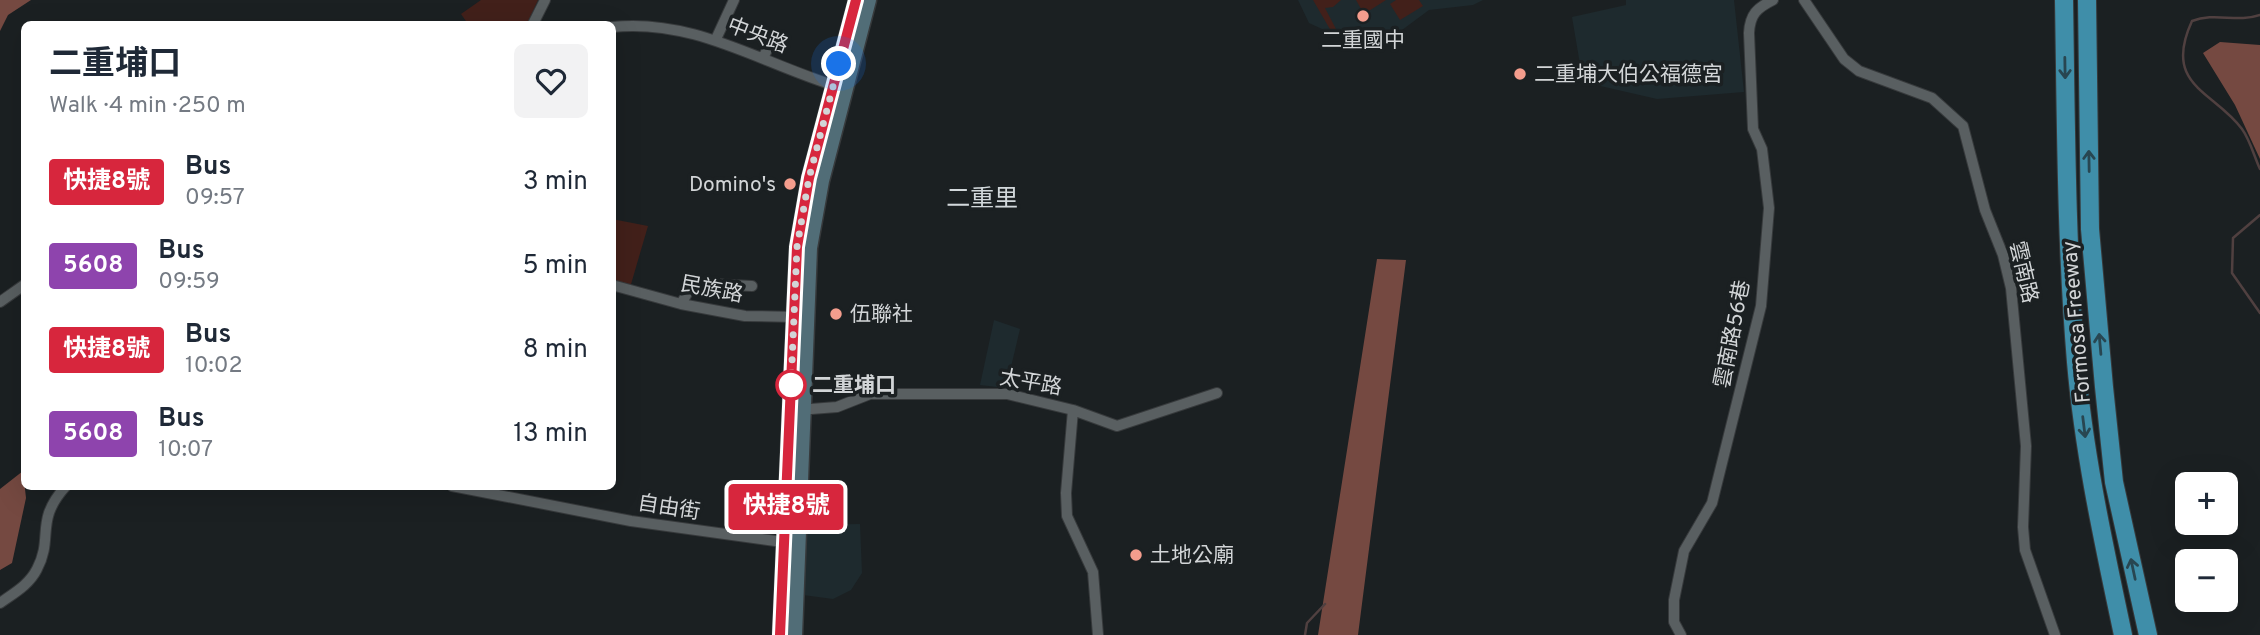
<!DOCTYPE html>
<html lang="en">
<head>
<meta charset="utf-8">
<style>
  body { margin:0; font-family:Overpass,"Noto Sans TC",sans-serif; background:#f2f2f3; color:#1f2937; height:100vh; display:flex; flex-direction:column; font-size:26px; white-space:nowrap }
  * { box-sizing:border-box; margin:0 }
  p { font-size:23px; color:#747a83 }
  .icon { flex:none; width:38px; height:38px; fill:none; stroke:currentColor; stroke-width:2; stroke-linecap:round; stroke-linejoin:round }
  .map { position:relative; flex:1; overflow:hidden }
  .side { position:absolute; left:21px; top:21px; width:595px; height:469px; display:flex; flex-direction:column; background:#fff; border-radius:10px; box-shadow:0 7px 28px #0002 }
  .side>* { flex:none }
  .badge { padding:0 14px; border-radius:5px; font-size:24px; line-height:46px }
  .tools { position:absolute; left:2175px; top:472px; display:grid; gap:14px }
  .tools a { display:grid; place-items:center; width:63px; height:63px; border-radius:10px; background:#fff; box-shadow:0 7px 28px #0002; font-size:35px }
  .you { position:absolute; width:35px; height:35px; margin:-18px; border:5px solid #fff; border-radius:50%; background:#1a73e8; box-shadow:0 0 0 10px #1a73e833 }
  .map>.badge { position:absolute; translate:-50% -50%; box-shadow:0 0 0 4px #fff }
  .round { display:grid; place-items:center; flex:none; width:74px; height:74px; border-radius:10px; background:#f2f2f3 }
  .summary { display:flex; align-items:center; justify-content:space-between; height:119px; padding:0 28px }
  h1 { font-size:33px; font-weight:700; line-height:52px }
  ul { padding:0; list-style:none }
  li { display:flex; align-items:center; gap:21px; height:84px; padding:0 28px }
  li div { flex:1 }
  li b { display:block; font-size:26px }
  li em { font-style:normal }
  li .badge { min-width:77px; font-weight:700; text-align:center }
  .map>svg:first-child { display:block }
  .built { fill:#1e2a2e }
  .green { fill:#42201a }
  .forest { fill:#754941 }
  .lines { fill:none; stroke-linecap:round; stroke-linejoin:round }
  .stream { stroke:#504040; stroke-width:2.5 }
  .minor-casing { stroke:#373a3c; stroke-width:12 }
  .secondary-casing { stroke:#373a3c; stroke-width:17 }
  .motorway-casing { stroke:#373a3c; stroke-width:20 }
  .minor { stroke:#595f61; stroke-width:10 }
  .secondary { stroke:#516d77; stroke-width:14 }
  .motorway { stroke:#3f8ea9; stroke-width:18 }
  .oneway { stroke:#284651 }
  .line-casing { stroke:#fff; stroke-width:16 }
  .line { stroke:#d7263d; stroke-width:10 }
  .walk { stroke:#d2d5d7; stroke-width:7; stroke-dasharray:0 12.6 }
  .poi-dot { fill:#f49d8d; stroke:#1b2022; stroke-width:2.5 }
  .stop-dot { fill:#fff; stroke:#d7263d; stroke-width:3.5 }
  .labels { text-anchor:middle; stroke-width:7; stroke-linejoin:round; paint-order:stroke }
  .street-label { font-size:21px; fill:#d2d5d7; stroke:#1b2022 }
  .poi-label { font-size:21px; fill:#d2d5d7; stroke:#1b2022; text-anchor:start }
  .stop-label { font-size:21px; font-weight:bold; fill:#d2d5d7; stroke:#1b2022; text-anchor:start }
  .quarter-label { font-size:24px; fill:#d2d8db; stroke:#1b2022 }
</style>
</head>
<body>
<div class="map">
<svg width="2260" height="635" viewBox="0 0 2260 635">
  <rect width="100%" height="100%" fill="#1b2022"/>
  <path class="built" d="M1298,0H1483L1473,5L1429,10L1402,30L1346,40L1309,23Z
    M1626,0H1734L1744,92L1657,99L1583,82L1572,17L1626,5Z
    M994,320L1020,329L1006,388L980,385Z
    M860,524L862,573L851,590L833,599L803,595L804,525Z"/>
  <path class="green" d="M481,0H538L527,24H468L461,14Z
    M1313,0H1341L1333,7L1325,8L1336,29L1331,31Z
    M1356,0H1386L1364,14Z
    M1396,0H1419L1423,6L1400,20L1390,4Z
    M612,219L648,226L629,291L613,286Z"/>
  <path class="forest" d="M0,0H31L8,15L0,31Z
    M2220,42L2260,45V159L2235,105L2203,53Z
    M1377,259L1406,260L1358,635H1318Z
    M23,471L26,498L12,563L0,570V489Z"/>
  <g class="lines">
    <path class="stream" d="M2260,15C2237,23 2215,12 2192,21C2162,86 2214,91 2242,129C2250,140 2254,156 2260,169
      M2260,215L2233,238L2232,273L2260,313
      M1305,635L1307,623L1325,604"/>
    <g class="minor-casing">
      <path id="minor" d="M1804,0L1844,59L1859,71L1932,98L1963,126L1985,210L2003,255L2011,288L2026,446L2023,527L2025,550L2055,635
        M533,24L545,0
        M612,27C695,18 762,64 839,87
        M716,39L734,0
        M763,58L775,34
        M612,285L681,304L745,316L797,317
        M0,302L24,285
        M681,304L693,283L752,286
        M798,410L837,407L870,394H1007L1073,410L1117,426L1217,393
        M1073,410L1066,493L1067,516L1093,572L1098,635
        M452,486L631,521L790,543
        M0,603C14,593 29,585 37,569C54,537 34,521 66,486
        M1681,635L1674,622V600L1684,551L1712,503L1761,306L1769,208L1762,149L1753,129L1749,33C1750,14 1757,8 1773,0"/>
    </g>
    <g class="secondary-casing">
      <path id="secondary" d="M780,635L797,247L809,178L856,0
        M795,635L810,248L822,181L869,0"/>
    </g>
    <g class="motorway-casing">
      <path id="motorway" d="M2064,0C2066,121 2066,242 2076,362C2084,455 2104,545 2123,635
        M2087,0L2090,229L2104,387L2114,482L2148,635"/>
    </g>
    <use href="#minor" class="minor"/>
    <use href="#secondary" class="secondary"/>
    <use href="#motorway" class="motorway"/>
  </g>
  <defs><path id="oneway-shaft" d="M-6 0H5M1.5-3L5.5 0L1.5 3" fill="none" stroke-width="1.6" stroke-linecap="round" stroke-linejoin="round" transform="scale(1.75)"/></defs>
  <g class="oneway">
    <use href="#oneway-shaft" transform="translate(2065 68) rotate(89)"/>
    <use href="#oneway-shaft" transform="translate(2089 161) rotate(-91)"/>
    <use href="#oneway-shaft" transform="translate(2100 344) rotate(-95)"/>
    <use href="#oneway-shaft" transform="translate(2084 427) rotate(83)"/>
    <use href="#oneway-shaft" transform="translate(2133 569) rotate(-102)"/>
  </g>
  <g class="lines">
    <g class="line-casing">
      <path id="line" d="M780,635L797,247L809,178L856,0"/>
    </g>
    <use href="#line" class="line"/>
    <path class="walk" d="M791,385L797,247L809,178L839,64"/>
  </g>
  <g class="poi-dot">
    <circle cx="1363" cy="16" r="7"/>
    <circle cx="1520" cy="74" r="7"/>
    <circle cx="790" cy="184" r="7"/>
    <circle cx="836" cy="314" r="7"/>
    <circle cx="1136" cy="555" r="7"/>
  </g>
  <circle class="stop-dot" cx="791" cy="385" r="14"/>
  <g class="labels">
    <g class="street-label">
      <text transform="translate(758 35) rotate(21)" y="7">中央路</text>
      <text transform="translate(2024 272) rotate(77)" y="7">雲南路</text>
      <text transform="translate(712 289) rotate(11)" y="7">民族路</text>
      <text transform="translate(2076 322) rotate(-95)" y="7">Formosa Freeway</text>
      <text transform="translate(1732 334) rotate(-79)" y="7">雲南路56巷</text>
      <text transform="translate(1031 382) rotate(10)" y="7">太平路</text>
      <text transform="translate(669 507) rotate(9)" y="7">自由街</text>
    </g>
    <g class="poi-label">
      <text x="1363" y="47" text-anchor="middle">二重國中</text>
      <text x="1534" y="81">二重埔大伯公福德宮</text>
      <text x="776" y="191" text-anchor="end">Domino's</text>
      <text x="850" y="321">伍聯社</text>
      <text x="1150" y="562">土地公廟</text>
    </g>
    <g class="stop-label">
      <text x="812" y="392">二重埔口</text>
    </g>
    <g class="quarter-label">
      <text x="982" y="206">二重里</text>
    </g>
  </g>
</svg>
<div class="tools">
<a>+</a>
<a>−</a>
</div>
<div class="you" style="left:839px;top:64px"></div>
<b class="badge" style="left:786px;top:507px;background:#d7263d;color:#fff">快捷8號</b>
<section class="side">
<div class="summary"><div><h1>二重埔口</h1><p>Walk · 4 min · 250 m</p></div><a class="round"><svg class="icon" aria-label="heart" viewBox="0 0 24 24"><path d="M12 20l-8-8c-3-5 5-10 8-4 3-6 11-1 8 4z"/></svg></a></div>
<ul>
<li><span class="badge" style="background:#d7263d;color:#fff">快捷8號</span><div><b>Bus</b><p>09:57</p></div><em>3 min</em></li>
<li><span class="badge" style="background:#8e44ad;color:#fff">5608</span><div><b>Bus</b><p>09:59</p></div><em>5 min</em></li>
<li><span class="badge" style="background:#d7263d;color:#fff">快捷8號</span><div><b>Bus</b><p>10:02</p></div><em>8 min</em></li>
<li><span class="badge" style="background:#8e44ad;color:#fff">5608</span><div><b>Bus</b><p>10:07</p></div><em>13 min</em></li>
</ul>
</section>
</div>
</body>
</html>
